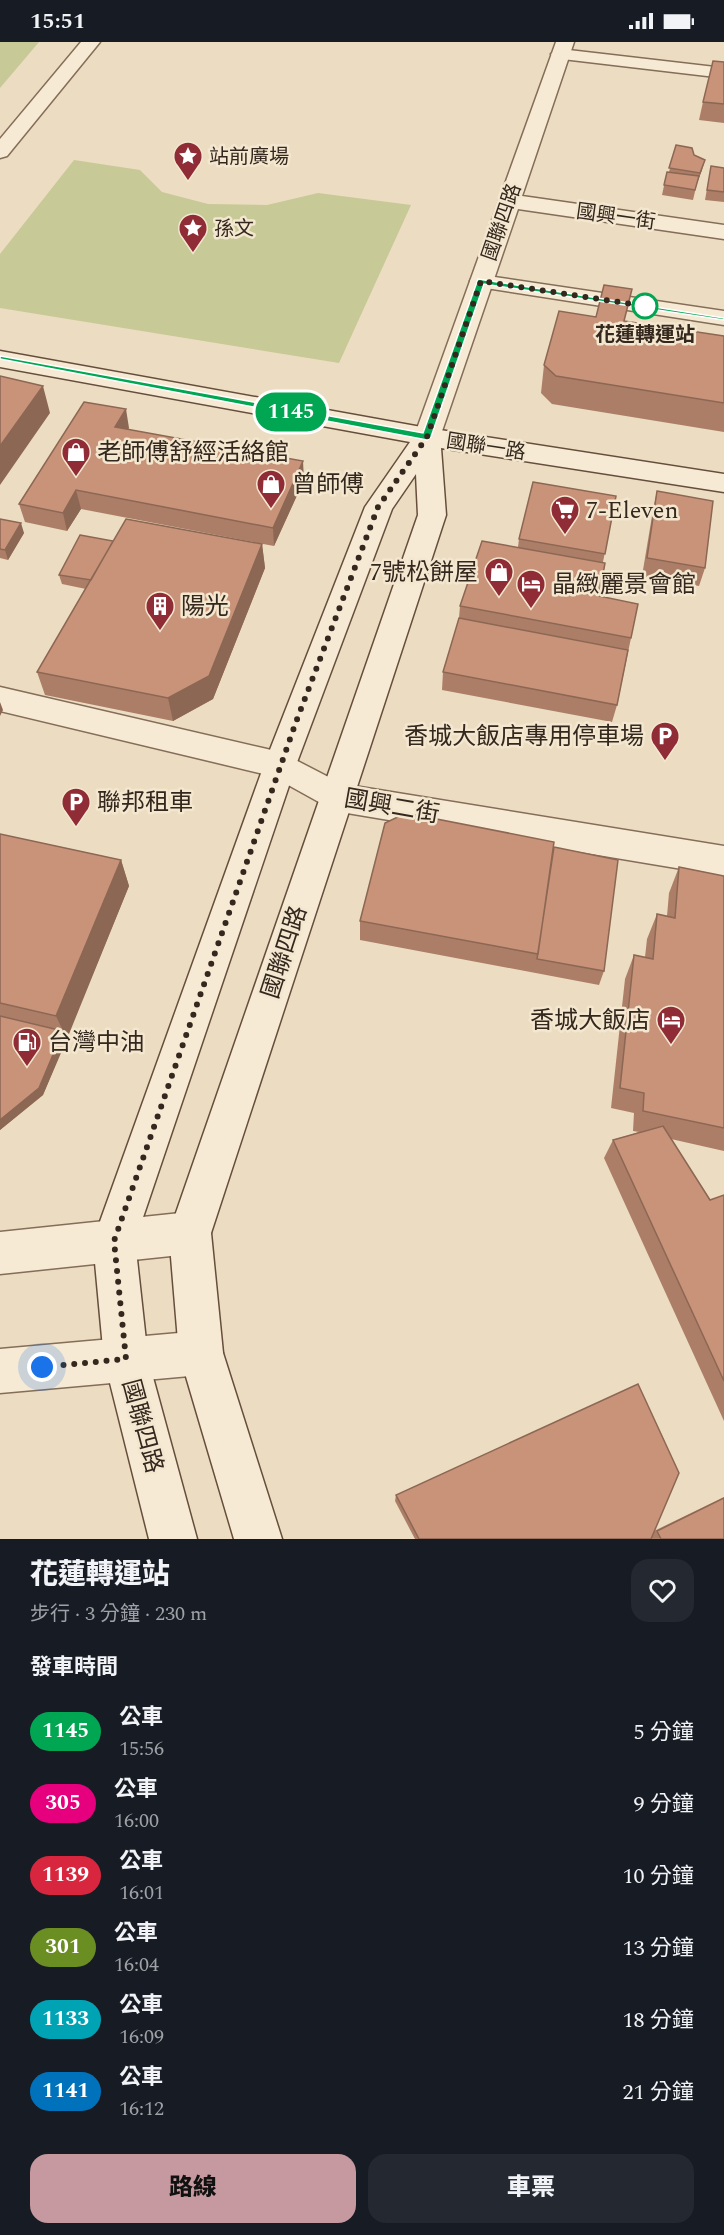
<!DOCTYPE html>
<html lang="zh-TW">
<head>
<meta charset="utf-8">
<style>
  body { margin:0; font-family:Spectral,"Noto Sans TC",serif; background:#242831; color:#f1f3f6; height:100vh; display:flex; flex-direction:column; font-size:22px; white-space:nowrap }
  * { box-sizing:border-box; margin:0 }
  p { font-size:20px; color:#9ea1a6 }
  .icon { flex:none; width:33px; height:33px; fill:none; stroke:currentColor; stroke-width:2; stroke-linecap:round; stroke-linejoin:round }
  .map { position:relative; height:1497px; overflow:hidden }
  .panel { display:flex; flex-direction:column; background:#171b24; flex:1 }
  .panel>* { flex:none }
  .badge { padding:0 12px; border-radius:20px; font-size:21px; line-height:39px }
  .you { position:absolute; width:30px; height:30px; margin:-15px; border:4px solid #fff; border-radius:50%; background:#1a73e8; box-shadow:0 0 0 9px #1a73e833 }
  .map>.badge { position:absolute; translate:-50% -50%; box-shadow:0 0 0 3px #fff }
  h2 { padding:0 30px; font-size:22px; line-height:54px }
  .round { display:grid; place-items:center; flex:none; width:63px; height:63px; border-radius:18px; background:#242831 }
  .headline { display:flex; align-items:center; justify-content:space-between; height:102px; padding:0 30px }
  h1 { font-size:28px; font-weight:800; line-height:45px }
  .action { display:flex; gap:12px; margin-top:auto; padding:12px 30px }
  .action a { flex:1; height:69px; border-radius:18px; background:#c5999f; color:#111; font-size:24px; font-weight:800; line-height:69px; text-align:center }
  .action a+a { background:#242831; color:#f1f3f6 }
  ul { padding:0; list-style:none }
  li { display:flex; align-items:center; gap:18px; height:72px; padding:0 30px }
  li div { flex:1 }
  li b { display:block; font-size:22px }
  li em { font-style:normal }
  li .badge { min-width:66px; font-weight:700; text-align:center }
  .status { display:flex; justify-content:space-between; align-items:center; height:42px; padding:0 30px; background:#171b24; direction:ltr }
  .status svg { height:16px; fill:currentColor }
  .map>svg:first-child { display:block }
  .green { fill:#c7c996 }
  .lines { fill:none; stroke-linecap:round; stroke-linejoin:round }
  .lane-casing { stroke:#846d59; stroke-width:3 }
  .street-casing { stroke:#846d59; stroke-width:3 }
  .secondary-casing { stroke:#664e3d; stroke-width:3 }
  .lane { fill:#f7ead4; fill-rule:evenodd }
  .street { fill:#f7ead4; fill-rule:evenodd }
  .secondary { fill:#f7ead4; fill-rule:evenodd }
  .wall { fill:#ac7e67 }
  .shaded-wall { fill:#8c6754 }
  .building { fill:#c89378; stroke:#8c6754; stroke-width:1.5 }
  .line { fill:#00a651; stroke:#fff; stroke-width:1.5 }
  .walk { stroke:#34271d; stroke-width:6; stroke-dasharray:0 10.8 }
  .stop-dot { fill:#fff; stroke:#00a651; stroke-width:3 }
  .labels { text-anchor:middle; stroke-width:5; stroke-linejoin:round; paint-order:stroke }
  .far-poi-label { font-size:20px; fill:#34271d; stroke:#f3e7d0; text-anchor:start }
  .far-street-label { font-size:20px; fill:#34271d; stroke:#f3e7d0 }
  .far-stop-label { font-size:20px; font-weight:bold; fill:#34271d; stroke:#f3e7d0 }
  .poi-label { font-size:24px; fill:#34271d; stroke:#f3e7d0; text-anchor:start }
  .street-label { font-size:24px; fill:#34271d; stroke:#f3e7d0 }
</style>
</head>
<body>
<div class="status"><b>15:51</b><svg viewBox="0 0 49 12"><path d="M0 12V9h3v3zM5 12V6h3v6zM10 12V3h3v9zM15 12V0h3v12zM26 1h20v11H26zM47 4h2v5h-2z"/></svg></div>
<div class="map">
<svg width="724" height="1497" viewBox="0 0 724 1497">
  <rect width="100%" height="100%" fill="#ecdcc1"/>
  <path class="green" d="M0,0H39L0,46Z
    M74,118L140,128L162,150L208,162L267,163L318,151L411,163L339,321L0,266V212Z"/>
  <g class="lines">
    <g class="lane-casing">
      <path id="lane" d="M560,7L724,26V36L554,16L551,12Z
        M481,233L724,269V283L473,244L470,239L473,234Z"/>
    </g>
    <g class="street-casing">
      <path id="street" d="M81,0H100L7,114L0,116V97Z
        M556,0H574L522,154L724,183V197L518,167L440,395L436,401L427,404L418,401L414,395Z
        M0,645L280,710L342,742L724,804V834L335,769L272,734L0,669Z
        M190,1170L205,1176L211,1191L205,1206L190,1212L0,1232V1190Z
        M201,1289L216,1296L223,1311L216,1326L201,1333L0,1351V1307Z"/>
    </g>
    <g class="secondary-casing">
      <path id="secondary" d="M0,309L427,386L724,432V450L441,406L446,473L211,1191L223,1311L282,1497H234L179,1311L169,1191L418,473L416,432L392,467L296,723L135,1199L148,1317L197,1497H149L104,1317L93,1199L264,723L365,465L410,400L0,325Z"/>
    </g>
    <use href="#lane" class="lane"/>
    <use href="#street" class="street"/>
    <use href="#secondary" class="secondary"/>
  </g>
  <path class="wall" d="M724,20V81L699,78L703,60Z
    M676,103L694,113L702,128L697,141L693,158L662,153L667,130H669Z
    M711,124L724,126V160L705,158Z
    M724,294V390L552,362L541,351L544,323Z
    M129,386L128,387L304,438L274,504L81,467L67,489L25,480L19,462Z
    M657,449L705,526L699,544L642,534L653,468Z
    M616,454L603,520L599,554L631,596L617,663L612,680L442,648L443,630L459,576L460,564L518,505L519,497Z
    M0,477L24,491L8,518L0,516Z
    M113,499L262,502L265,526L213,657L173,679L45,653L37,630L86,547L62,542L59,533Z
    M0,792L121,818L129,844L43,1053L0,1088Z
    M554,805L604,929L599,943L360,898V879Z
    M679,825L724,834V1109L671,1097L710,1158L724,1153V1379L604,1116L613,1098L639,1090L633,1089L634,1071L611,1066L625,937L634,913L645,915L647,897L657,872L667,874L669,851Z
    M396,1453L654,1489L724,1455V1497H415L395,1459Z"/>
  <path class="shaded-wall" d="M705,118L702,128L697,141L700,131Z
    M43,344L50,371L0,443V404Z
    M126,367L129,386L119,403L115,385Z
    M303,419L304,438L274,504L273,486Z
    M76,448L81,467L67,489L63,471Z
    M21,481L24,491L8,518L5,508Z
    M262,502L265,526L213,657L173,679L168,656Z
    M0,660L3,668L0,674Z
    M121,818L129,844L67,997L56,974Z
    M63,989L67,997L43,1053L0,1088V1078Z"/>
  <path class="building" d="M713,19L724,20V62L703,60Z
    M676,103L692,106L694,113L705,118L700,131L669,126Z
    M711,124L724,126V150L707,148Z
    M667,130L699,134L695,148L664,143Z
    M604,243L632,247L624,279L724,294V361L556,334L544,323L559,269L596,275Z
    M0,334L43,344L0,404Z
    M84,360L126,367L115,385L303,419L273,486L76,448L63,471L19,462Z
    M533,440L616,454L605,512L519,497Z
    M657,449L713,459L705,526L647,516Z
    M0,477L21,481L5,508L0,507Z
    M126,477L262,502L209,634L168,656L37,630Z
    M80,493L113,499L91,538L59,533Z
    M482,499L605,521L599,554L638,562L631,596L460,564Z
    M459,576L628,608L617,663L443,630Z
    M406,771L554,800L538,912L360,879L385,781Z
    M0,792L121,818L56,974L0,961Z
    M554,805L618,818L604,929L537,917Z
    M679,825L724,834V1086L643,1069L644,1051L620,1046L634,913L653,917L657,872L675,876Z
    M0,974L63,989L39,1046L0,1078Z
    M663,1084L710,1158L724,1153V1339L613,1098Z
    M638,1342L679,1431L651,1497H419L396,1453Z
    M724,1456V1497H661L657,1489Z"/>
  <path class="line" d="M478,237L724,276V278L484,242L431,395L427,398L0,317V314L423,391Z"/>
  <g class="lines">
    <path class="walk" d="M42,1325L126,1317L114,1199L296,680L378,465L427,395L481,239L645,264"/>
  </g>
  <defs>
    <g id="sight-pin" transform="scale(1.5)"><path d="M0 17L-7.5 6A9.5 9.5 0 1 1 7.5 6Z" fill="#902c35" stroke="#f3e7d0"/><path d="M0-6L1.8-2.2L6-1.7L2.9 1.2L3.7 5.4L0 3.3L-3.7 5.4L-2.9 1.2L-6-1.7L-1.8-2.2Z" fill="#fff"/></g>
    <g id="shop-pin" transform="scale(1.5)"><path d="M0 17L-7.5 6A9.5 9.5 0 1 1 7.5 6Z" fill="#902c35" stroke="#f3e7d0"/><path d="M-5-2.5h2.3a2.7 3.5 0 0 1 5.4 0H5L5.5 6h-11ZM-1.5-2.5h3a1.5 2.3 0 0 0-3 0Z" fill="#fff"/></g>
    <g id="supermarket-pin" transform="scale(1.5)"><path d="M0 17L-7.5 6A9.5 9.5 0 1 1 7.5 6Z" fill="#902c35" stroke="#f3e7d0"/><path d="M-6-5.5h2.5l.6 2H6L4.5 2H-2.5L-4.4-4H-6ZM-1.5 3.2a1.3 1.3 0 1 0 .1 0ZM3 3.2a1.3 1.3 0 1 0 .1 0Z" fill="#fff"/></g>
    <g id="hotel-pin" transform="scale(1.5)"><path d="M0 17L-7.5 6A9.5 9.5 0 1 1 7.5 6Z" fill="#902c35" stroke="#f3e7d0"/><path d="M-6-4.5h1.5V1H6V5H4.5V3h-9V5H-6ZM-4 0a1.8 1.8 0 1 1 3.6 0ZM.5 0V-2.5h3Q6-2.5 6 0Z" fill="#fff"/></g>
    <g id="building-pin" transform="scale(1.5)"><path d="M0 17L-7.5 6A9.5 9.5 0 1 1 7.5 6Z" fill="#902c35" stroke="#f3e7d0"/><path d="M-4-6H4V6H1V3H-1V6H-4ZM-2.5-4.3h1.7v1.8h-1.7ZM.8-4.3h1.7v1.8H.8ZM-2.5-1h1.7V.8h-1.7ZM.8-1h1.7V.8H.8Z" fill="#fff"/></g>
    <g id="parking-pin" transform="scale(1.5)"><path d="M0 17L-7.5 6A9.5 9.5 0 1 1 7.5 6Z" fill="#902c35" stroke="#f3e7d0"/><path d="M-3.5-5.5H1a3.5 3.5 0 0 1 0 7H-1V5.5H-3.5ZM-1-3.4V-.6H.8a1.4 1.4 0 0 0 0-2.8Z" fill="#fff"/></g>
    <g id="fuel-pin" transform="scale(1.5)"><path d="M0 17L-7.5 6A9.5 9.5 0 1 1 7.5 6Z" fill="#902c35" stroke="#f3e7d0"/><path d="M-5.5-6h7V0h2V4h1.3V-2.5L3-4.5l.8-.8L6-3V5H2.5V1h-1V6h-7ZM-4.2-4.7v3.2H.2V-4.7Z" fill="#fff"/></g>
  </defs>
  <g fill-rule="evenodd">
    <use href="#sight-pin" x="188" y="114"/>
    <use href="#sight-pin" x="193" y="186"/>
    <use href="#shop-pin" x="76" y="410"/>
    <use href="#shop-pin" x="271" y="442"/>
    <use href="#supermarket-pin" x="565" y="468"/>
    <use href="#shop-pin" x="499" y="530"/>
    <use href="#hotel-pin" x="531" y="542"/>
    <use href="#building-pin" x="160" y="564"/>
    <use href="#parking-pin" x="665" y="694"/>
    <use href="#parking-pin" x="76" y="760"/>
    <use href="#hotel-pin" x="671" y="978"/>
    <use href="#fuel-pin" x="27" y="1000"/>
  </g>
  <circle class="stop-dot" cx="645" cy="264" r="12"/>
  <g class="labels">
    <g class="far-poi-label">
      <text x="209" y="121">站前廣場</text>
      <text x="214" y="193">孫文</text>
    </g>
    <g class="far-street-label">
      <text transform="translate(616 174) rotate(8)" y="7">國興一街</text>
      <text transform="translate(501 180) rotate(-71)" y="7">國聯四路</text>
      <text transform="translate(486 404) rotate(9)" y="7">國聯一路</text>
    </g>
    <g class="far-stop-label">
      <text x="645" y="299">花蓮轉運站</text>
    </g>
    <g class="poi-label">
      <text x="97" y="418">老師傅舒經活絡館</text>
      <text x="292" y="450">曾師傅</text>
      <text x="586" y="476">7-Eleven</text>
      <text x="478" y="538" text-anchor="end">7號松餅屋</text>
      <text x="552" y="550">晶緻麗景會館</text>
      <text x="181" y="572">陽光</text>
      <text x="644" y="702" text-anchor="end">香城大飯店專用停車場</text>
      <text x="97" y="768">聯邦租車</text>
      <text x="650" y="986" text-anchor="end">香城大飯店</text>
      <text x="48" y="1008">台灣中油</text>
    </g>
    <g class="street-label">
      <text transform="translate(392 764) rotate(10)" y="8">國興二街</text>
      <text transform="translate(284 910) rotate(-72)" y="8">國聯四路</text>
      <text transform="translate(143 1384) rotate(75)" y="8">國聯四路</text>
    </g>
  </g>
</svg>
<div class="you" style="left:42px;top:1325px"></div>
<b class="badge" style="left:291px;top:370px;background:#00a651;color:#fff">1145</b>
</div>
<section class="panel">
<div class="headline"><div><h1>花蓮轉運站</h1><p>步行 · 3 分鐘 · 230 m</p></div><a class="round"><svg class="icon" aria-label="heart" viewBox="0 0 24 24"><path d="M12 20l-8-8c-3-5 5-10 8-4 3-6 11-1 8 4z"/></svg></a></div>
<h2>發車時間</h2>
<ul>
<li><span class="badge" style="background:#00a651;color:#fff">1145</span><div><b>公車</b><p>15:56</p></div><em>5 分鐘</em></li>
<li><span class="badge" style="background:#e6007e;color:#fff">305</span><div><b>公車</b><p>16:00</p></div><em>9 分鐘</em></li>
<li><span class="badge" style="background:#d7263d;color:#fff">1139</span><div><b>公車</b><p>16:01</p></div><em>10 分鐘</em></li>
<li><span class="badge" style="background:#6b8e23;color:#fff">301</span><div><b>公車</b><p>16:04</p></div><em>13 分鐘</em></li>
<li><span class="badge" style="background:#00a3b4;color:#fff">1133</span><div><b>公車</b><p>16:09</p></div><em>18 分鐘</em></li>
<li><span class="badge" style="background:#0072bc;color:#fff">1141</span><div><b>公車</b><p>16:12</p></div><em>21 分鐘</em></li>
</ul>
<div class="action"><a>路線</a><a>車票</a></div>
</section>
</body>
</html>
